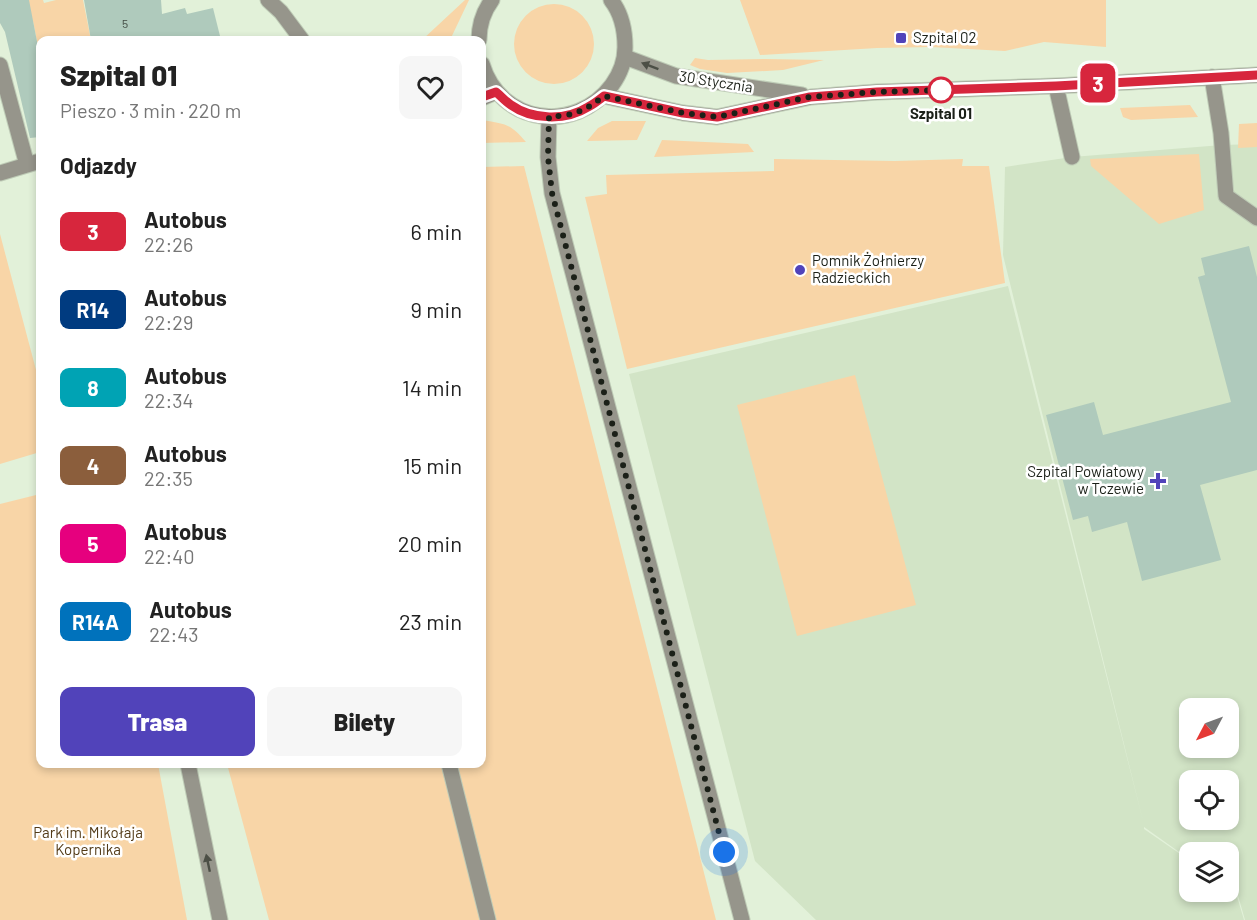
<!DOCTYPE html>
<html lang="pl">
<head>
<meta charset="utf-8">
<style>
  body { margin:0; font-family:Barlow,sans-serif; background:#f6f6f6; color:#222; height:100vh; display:flex; flex-direction:column; font-size:22px; white-space:nowrap }
  * { box-sizing:border-box; margin:0 }
  p { font-size:20px; color:#767676 }
  .icon { flex:none; width:33px; height:33px; fill:none; stroke:currentColor; stroke-width:2; stroke-linecap:round; stroke-linejoin:round }
  .map { position:relative; flex:1; overflow:hidden }
  .drawer { position:absolute; left:36px; top:36px; width:450px; height:732px; display:flex; flex-direction:column; background:#fff; border-radius:12px; box-shadow:0 3px 9px #0003 }
  .drawer>* { flex:none }
  .badge { padding:0 12px; border-radius:9px; font-size:21px; line-height:39px }
  .needle { width:39px; rotate:229deg }
  .buttons { position:absolute; left:1179px; top:698px; display:grid; gap:12px }
  .buttons a { display:grid; place-items:center; width:60px; height:60px; border-radius:12px; background:#fff; box-shadow:0 3px 9px #0003; font-size:30px }
  .you { position:absolute; width:30px; height:30px; margin:-15px; border:4px solid #fff; border-radius:50%; background:#1a73e8; box-shadow:0 0 0 9px #1a73e833 }
  .map>.badge { position:absolute; translate:-50% -50%; box-shadow:0 0 0 3px #fff }
  h2 { padding:0 24px; font-size:22px; line-height:54px }
  .round { display:grid; place-items:center; flex:none; width:63px; height:63px; border-radius:12px; background:#f6f6f6 }
  .summary { display:flex; align-items:center; justify-content:space-between; height:102px; padding:0 24px }
  h1 { font-size:28px; font-weight:800; line-height:45px }
  .cta { display:flex; gap:12px; margin-top:auto; padding:12px 24px }
  .cta a { flex:1; height:69px; border-radius:12px; background:#5143ba; color:#fff; font-size:24px; font-weight:800; line-height:69px; text-align:center }
  .cta a+a { background:#f6f6f6; color:#222 }
  ul { padding:0; list-style:none }
  li { display:flex; align-items:center; gap:18px; height:78px; padding:0 24px }
  li div { flex:1 }
  li b { display:block; font-size:22px }
  li em { font-style:normal }
  li .badge { min-width:66px; font-weight:700; text-align:center }
  .map>svg:first-child { display:block }
  .built { fill:#d2e4c6; fill-rule:evenodd }
  .green { fill:#f8d5a7 }
  .building { fill:#afcabc }
  .lines { fill:none; stroke-linecap:round; stroke-linejoin:round }
  .minor-casing { stroke:#becbb6; stroke-width:17 }
  .minor { stroke:#96958b; stroke-width:15 }
  .oneway { fill:#4c4f46 }
  .line-casing { stroke:#fff; stroke-width:14 }
  .line { stroke:#d7263d; stroke-width:9 }
  .walk { stroke:#1b2018; stroke-width:6; stroke-dasharray:0 10.8 }
  .poi-dot { fill:#5143ba; stroke:#fff; stroke-width:2 }
  .stop-dot { fill:#fff; stroke:#d7263d; stroke-width:3 }
  .labels { text-anchor:middle; stroke-width:5; stroke-linejoin:round; paint-order:stroke }
  .number-label { font-size:12px; fill:#404a41 }
  .poi-label { font-size:15px; fill:#1b2018; stroke:#fff; text-anchor:start }
  .street-label { font-size:15px; fill:#1b2018; stroke:#fff }
  .stop-label { font-size:15px; font-weight:bold; fill:#1b2018; stroke:#fff }
  .park-label { font-size:15px; fill:#533b18; stroke:#fff }
</style>
</head>
<body>
<div class="map">
<svg width="1257" height="920" viewBox="0 0 1257 920">
  <rect width="100%" height="100%" fill="#e2f1d9"/>
  <path class="built" d="M1257,144V920H1245L1237,892L1229,886L1228,852H1190L1189,859L1144,827V829L1189,860L1190,891H1228L1229,888L1236,893L1244,920H816L755,861L629,374L1008,286L1143,821L1003,255L1005,167L1072,157L1222,145ZM1190,708H1228V747H1190ZM1190,780H1228V819H1190Z"/>
  <path class="green" d="M23,0H43L44,3L56,0H83L91,40H40V57L33,21Z
    M465,0H469L450,40H422Z
    M740,0H1106V47L1044,42L1005,51L931,47L877,48L760,55Z
    M514 44a40 40 0 1 1 80 0a40 40 0 1 1-80 0Z
    M695,58L708,60L766,59L824,60L783,70L727,73L700,69L690,65Z
    M1190,105L1198,117L1131,120L1123,117L1120,108Z
    M482,120C505,124 510,123 526,142L482,143Z
    M612,121H646L637,140L587,141L598,128Z
    M1257,123V147L1238,148L1239,124Z
    M662,140L748,144L754,152L654,157Z
    M1199,154L1204,210L1159,224L1091,166L1090,159Z
    M774,159L895,161L963,159L962,166H989L1005,283L627,369L585,197L607,194L606,175L774,171Z
    M524,166L716,920H269L227,764H482V167Z
    M0,234L40,385V452L0,464Z
    M855,375L916,605L797,636L737,405Z
    M40,494V764H158L187,920H0V504Z"/>
  <path class="building" d="M0,0H29L40,57V137L30,138L5,32L0,23Z
    M84,0H161L162,14L185,8L187,14L213,8L221,40H91Z
    M1249,246L1257,277V470L1200,485L1221,560L1142,581L1127,522L1092,532L1088,516L1073,520L1046,415L1094,402L1103,435L1231,402L1198,277L1205,275L1201,258Z"/>
  <g class="lines">
    <g class="minor-casing">
      <path id="minor" d="M268,0L281,12L302,40
        M479,40C479,26 483,12 492,0
        M625,57L676,76L802,95
        M482,64C500,124 575,135 612,85C620,74 625,61 625,47C625,30 622,14 611,0
        M0,65L27,165
        M1212,77L1221,133L1226,196L1257,218
        M1056,86L1072,157
        M604,96L683,113L717,117L811,97L877,92L1056,86L1257,75
        M482,98L496,92
        M549,117L548,157L552,193L742,920
        M0,173L40,161
        M188,764L220,920
        M449,764L488,920"/>
    </g>
    <use href="#minor" class="minor"/>
  </g>
  <defs><path id="oneway-solid" d="M-6-.8H1V-3.2L6.5 0L1 3.2V.8H-6Z" transform="scale(1.5)"/></defs>
  <g class="oneway">
    <use href="#oneway-solid" transform="translate(650 66) rotate(-159)"/>
    <use href="#oneway-solid" transform="translate(208 863) rotate(-102)"/>
  </g>
  <g class="lines">
    <g class="line-casing">
      <path id="line" d="M482,97L496,92C501,96 505,101 511,105C532,120 566,121 588,107C594,104 599,100 604,96L683,113L717,117L810,97L877,92L1056,86L1257,75"/>
    </g>
    <use href="#line" class="line"/>
    <path class="walk" d="M724,852L552,193L548,157L549,117C575,115 583,112 604,96L683,113L717,117L810,97L877,92L941,90"/>
  </g>
  <g class="poi-dot">
    <rect x="895" y="32" width="12" height="12" rx="3"/>
    <circle cx="800" cy="270" r="6"/>
    <path d="M1155 472h6v6h6v6h-6v6h-6v-6h-6v-6h6z"/>
  </g>
  <circle class="stop-dot" cx="941" cy="90" r="12"/>
  <g class="labels">
    <g class="number-label">
      <text x="125" y="28">5</text>
    </g>
    <g class="poi-label">
      <text x="913" y="43">Szpital 02</text>
      <text x="812" y="266">Pomnik Żołnierzy<tspan x="812" dy="17">Radzieckich</tspan></text>
      <text x="1144" y="477" text-anchor="end">Szpital Powiatowy<tspan x="1144" dy="17">w Tczewie</tspan></text>
    </g>
    <g class="street-label">
      <text transform="translate(716 82) rotate(9)" y="5">30 Stycznia</text>
    </g>
    <g class="stop-label">
      <text x="941" y="119">Szpital 01</text>
    </g>
    <g class="park-label">
      <text x="88" y="838">Park im. Mikołaja<tspan x="88" dy="17">Kopernika</tspan></text>
    </g>
  </g>
</svg>
<div class="buttons">
<a><svg class="needle" viewBox="-14 -14 28 28"><path d="M0-13l5 13h-10z" fill="#e53935"/><path d="M0 13l5-13h-10z" fill="#767676"/></svg></a>
<a><svg class="icon" aria-label="locate" viewBox="0 0 24 24"><circle cx="12" cy="12" r="6"/><path d="M12 2v4M12 18v4M2 12h4M18 12h4"/></svg></a>
<a><svg class="icon" aria-label="layers" viewBox="0 0 24 24"><path d="M12 4l9 5-9 5-9-5zM3 14l9 5 9-5"/></svg></a>
</div>
<div class="you" style="left:724px;top:852px"></div>
<b class="badge" style="left:1098px;top:83px;background:#d7263d;color:#fff">3</b>
<section class="drawer">
<div class="summary"><div><h1>Szpital 01</h1><p>Pieszo · 3 min · 220 m</p></div><a class="round"><svg class="icon" aria-label="heart" viewBox="0 0 24 24"><path d="M12 20l-8-8c-3-5 5-10 8-4 3-6 11-1 8 4z"/></svg></a></div>
<h2>Odjazdy</h2>
<ul>
<li><span class="badge" style="background:#d7263d;color:#fff">3</span><div><b>Autobus</b><p>22:26</p></div><em>6 min</em></li>
<li><span class="badge" style="background:#003b80;color:#fff">R14</span><div><b>Autobus</b><p>22:29</p></div><em>9 min</em></li>
<li><span class="badge" style="background:#00a3b4;color:#fff">8</span><div><b>Autobus</b><p>22:34</p></div><em>14 min</em></li>
<li><span class="badge" style="background:#8b5e3c;color:#fff">4</span><div><b>Autobus</b><p>22:35</p></div><em>15 min</em></li>
<li><span class="badge" style="background:#e6007e;color:#fff">5</span><div><b>Autobus</b><p>22:40</p></div><em>20 min</em></li>
<li><span class="badge" style="background:#0072bc;color:#fff">R14A</span><div><b>Autobus</b><p>22:43</p></div><em>23 min</em></li>
</ul>
<div class="cta"><a>Trasa</a><a>Bilety</a></div>
</section>
</div>
</body>
</html>
